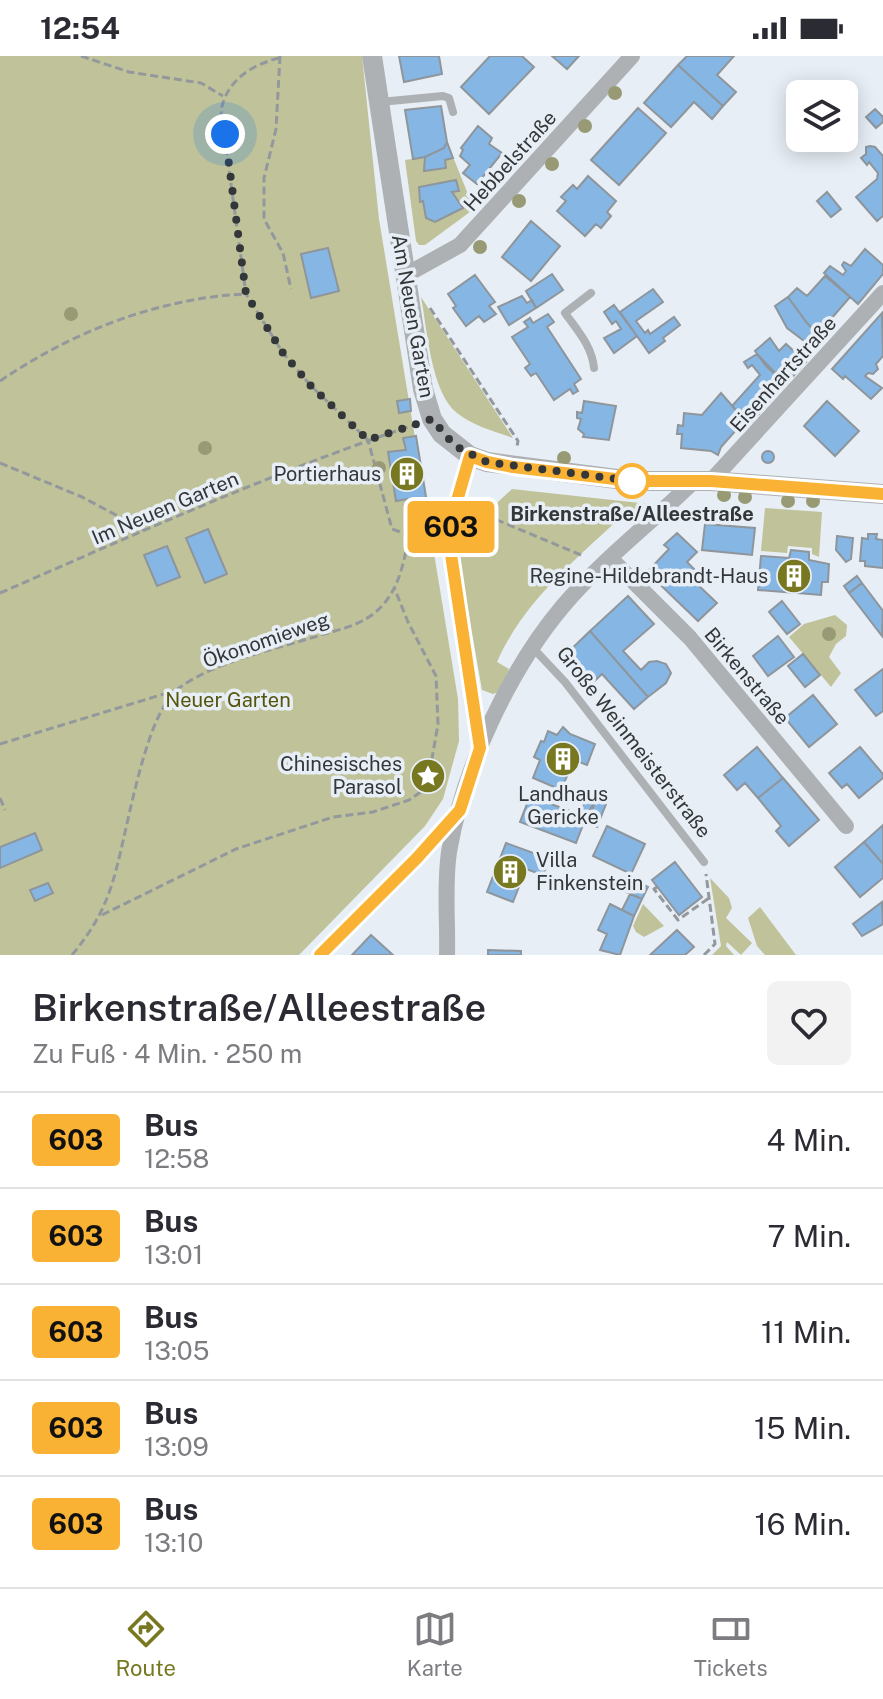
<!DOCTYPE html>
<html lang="de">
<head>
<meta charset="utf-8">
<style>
  body { margin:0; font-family:"Public Sans",sans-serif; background:#f2f2f3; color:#2b2b33; height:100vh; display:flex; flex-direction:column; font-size:30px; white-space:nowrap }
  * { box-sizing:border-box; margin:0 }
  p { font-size:26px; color:#7c7c81 }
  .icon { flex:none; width:44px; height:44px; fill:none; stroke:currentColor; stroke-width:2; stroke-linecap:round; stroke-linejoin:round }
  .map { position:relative; height:899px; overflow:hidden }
  .sheet { display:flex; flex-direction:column; background:#fff; flex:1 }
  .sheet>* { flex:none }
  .badge { padding:0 16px; border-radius:6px; font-size:28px; line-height:52px }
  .tools { position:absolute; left:786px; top:24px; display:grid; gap:16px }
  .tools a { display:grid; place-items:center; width:72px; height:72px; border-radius:12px; background:#fff; box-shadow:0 4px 20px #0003; font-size:40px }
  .you { position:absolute; width:40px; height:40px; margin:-20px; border:6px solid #fff; border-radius:50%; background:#1a73e8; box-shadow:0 0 0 12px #1a73e833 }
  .map>.badge { position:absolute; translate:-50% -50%; box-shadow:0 0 0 4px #fff }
  .round { display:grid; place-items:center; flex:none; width:84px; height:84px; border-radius:12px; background:#f2f2f3 }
  .head { display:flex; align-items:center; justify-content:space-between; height:136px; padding:0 32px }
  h1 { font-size:38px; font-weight:600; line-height:60px }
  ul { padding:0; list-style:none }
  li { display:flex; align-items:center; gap:24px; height:96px; padding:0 32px; border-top:2px solid #e1e1e2 }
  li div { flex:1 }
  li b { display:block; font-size:30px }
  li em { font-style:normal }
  li .badge { min-width:88px; font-weight:700; text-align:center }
  .status { display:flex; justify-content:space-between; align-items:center; height:56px; padding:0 40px; background:#fff; direction:ltr }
  .status svg { height:22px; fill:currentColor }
  .dock { display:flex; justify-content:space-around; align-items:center; height:112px; border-top:2px solid #e1e1e2; background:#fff; font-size:22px; color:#7c7c81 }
  .dock a { display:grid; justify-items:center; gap:4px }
  .dock .active { color:#777820 }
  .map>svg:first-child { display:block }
  .green { fill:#c0c399 }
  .building { fill:#86b6e3; stroke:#8e959b; stroke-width:2 }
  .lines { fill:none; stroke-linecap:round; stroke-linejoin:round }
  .path { stroke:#93989c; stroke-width:3; stroke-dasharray:8 4; stroke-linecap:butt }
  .service { stroke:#aeb1b4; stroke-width:8 }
  .minor { stroke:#aeb1b4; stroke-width:16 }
  .tertiary { stroke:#aeb1b4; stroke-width:20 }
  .tree { fill:#979a75 }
  .line-casing { stroke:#fff; stroke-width:18 }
  .line { stroke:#fab234; stroke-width:12 }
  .walk { stroke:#343739; stroke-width:8; stroke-dasharray:0 14.4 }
  .stop-dot { fill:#fff; stroke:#fab234; stroke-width:4 }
  .labels { text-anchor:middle; stroke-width:7; stroke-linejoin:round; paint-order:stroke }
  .street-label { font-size:20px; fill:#343739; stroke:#e7eef5 }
  .poi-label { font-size:20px; fill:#343739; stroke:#e7eef5; text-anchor:end }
  .stop-label { font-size:20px; font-weight:bold; fill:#343739; stroke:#e7eef5 }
  .park-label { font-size:20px; fill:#55560c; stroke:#e7eef5 }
</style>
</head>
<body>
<div class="status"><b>12:54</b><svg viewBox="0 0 49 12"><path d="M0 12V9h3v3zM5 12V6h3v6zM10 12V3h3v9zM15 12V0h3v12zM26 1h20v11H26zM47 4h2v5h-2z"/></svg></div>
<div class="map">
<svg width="883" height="899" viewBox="0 0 883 899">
  <rect width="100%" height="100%" fill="#e7eef5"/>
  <path class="green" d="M0,0H362L379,163L458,643L459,685L443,743L425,770L299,899H0Z
    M447,86L474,153L425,189H419L416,185L405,104L425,101Z
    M421,241L513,382C494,375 473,370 457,357C431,337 427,272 421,241Z
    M512,433L649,448L645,459L636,467L625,457C577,503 524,544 497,606L509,613L500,635L493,638L482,634L456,485Z
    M765,452L822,456L819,501L812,498V492L788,490L787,497L761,495Z
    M835,559L847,569L846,580L836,588L829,601L841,617L831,631L789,581L804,568Z
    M710,822L729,842L732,852L726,862L752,887L741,899L727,886L726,890L734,899H712L721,890Z
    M643,848L664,870L644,881L636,876L633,870Z
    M760,851L796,899H765L757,890L748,862Z"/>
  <path class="building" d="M399,0H439L442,18L404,26Z
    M490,0H522L534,11L489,58L461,31Z
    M552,0H579L567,13Z
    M687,0H734L717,19L736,36L723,50L678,9Z
    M678,9L723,50L712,63L694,46L671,71L644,47Z
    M441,50L447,86L444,92L425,101L413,103L405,54Z
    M638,52L666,77L619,129L591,104Z
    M875,53L883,61V66L876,72L866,61Z
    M478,70L492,82L489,88L502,97L477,128L463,117L470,109L460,100L463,94L461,92Z
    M447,86L453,102L445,104L446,112L424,115L425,101L444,92Z
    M870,90L875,91L883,100V160L877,165L856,141L877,123L878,117L869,106L867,109L861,102L866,98V91Z
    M588,120L616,145L607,156L611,160L601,172L596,168L585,180L557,155L566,145L561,141L573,129L577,133Z
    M456,124L459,135L452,136L463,152L435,166L426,162L423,145L420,146L419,131Z
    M827,136L841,153L831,161L817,145Z
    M531,165L560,190L531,225L502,201Z
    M328,192L339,235L311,242L301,198Z
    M865,193L883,209V218L858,248L824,217L830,210L843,219L846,215L842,209L844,206L851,210Z
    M552,218L563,234L536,252L526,235Z
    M475,219L495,246L489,250L496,258L484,266L479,260L466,270L453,252L456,250L448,238Z
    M825,220L850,241L818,278L807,267L788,241L797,232L807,240Z
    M653,233L663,246L636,265L645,277L648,274L650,278L674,261L680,269L663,282L665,285L649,297L620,256Z
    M522,240L527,247L532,244L536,252L509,269L498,251Z
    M788,241L807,267L818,278L808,288L787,272L775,250Z
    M614,249L637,280L614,297L604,282L621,273L616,265L612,268L604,256Z
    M882,257L883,300L876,308L878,313L873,318L868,317L865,320L882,332L871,343L845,320L843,323L832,313Z
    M548,258L554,266L547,271L581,323L574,328L578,335L573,338L570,333L554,344L536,317L531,320L525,312L530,308L512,281L528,271L524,266L530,262L533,267Z
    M770,282L779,295L786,288L806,306L786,328L766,310L755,295Z
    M757,298L786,328L749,369L732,350L760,319L752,309L748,312L744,306Z
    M721,337L749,369L742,378L737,373L721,391L718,399L711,395L681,392L682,378H677L678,369L683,370L684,357L702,359Z
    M410,343L411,355L399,357L397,345Z
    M584,345L616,350L609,384L583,381L584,378L578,373L581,363L577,362V356L582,357Z
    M827,345L859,375L835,400L804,370Z
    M416,380L428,453L416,455L414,442L396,445L388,396L406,394L403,382Z
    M762 401a6 6 0 1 1 12 0a6 6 0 1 1-12 0Z
    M705,468L755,472L752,499L702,494Z
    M208,473L227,518L205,527L186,482Z
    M677,477L697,496L687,506L702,521L696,527L717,547L698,565L647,516L669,493L664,489Z
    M868,478H877L876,483L883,484V512L865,510V505H860L862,482L868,483Z
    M432,480L435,492L422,494L420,482Z
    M837,480L853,482L851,503L846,506L836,494Z
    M167,490L180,521L157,530L144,499Z
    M791,494L809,496V504L829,508L828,526H822L821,539L758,534L761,500L789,502Z
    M857,520L862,527L849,537L844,530Z
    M862,527L883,555L882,580L849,537Z
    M628,540L654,568L623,595L641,614L649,606L657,605L666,608L671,617L666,627L648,641L590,575Z
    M782,545L800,568L787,578L769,556Z
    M590,575L648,641L634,653L602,618L587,632L561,603Z
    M778,580L794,601L768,620L753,600Z
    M803,598L820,619L805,631L788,610Z
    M883,613V655L876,660L855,634Z
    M813,639L837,668L809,691L785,662Z
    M563,671L570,678L595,688L587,709L574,704L561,734L533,722L540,704L534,701L541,685L544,686L548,675L557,679Z
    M757,691L783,722L758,742L745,727L737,734L724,719Z
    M860,691L883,718V722L859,742L847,728L842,732L829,717Z
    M783,722L819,764L789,790L776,775L781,770L758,742Z
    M530,740L586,761L576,787L520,766Z
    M587,740L594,744L589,757L582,753Z
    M596,744L606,748L597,771L587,767Z
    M883,769V808L864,786Z
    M607,770L645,788L631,818L593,800Z
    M35,777L42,794L0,812V791Z
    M864,786L883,808V822L860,841L835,811Z
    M506,787L550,803L543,819L526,813L513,846L487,836Z
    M675,806L702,841L679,859L652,824Z
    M632,823L648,831L642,843L626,836Z
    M48,827L53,837L35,845L30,834Z
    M630,838L642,843L634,860L622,854Z
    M882,846L883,868L862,880L853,868Z
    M610,848L634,860L620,899L600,894L607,878L598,874Z
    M677,874L694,891L685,899H650Z
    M371,879L393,899H352Z
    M488,894L521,895V899H488Z"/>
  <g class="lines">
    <path class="path" d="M81,0L129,16L201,27L223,40
      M280,0L276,73L264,122V163L283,197L291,233
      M279,2C251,9 226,25 221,55L246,238L283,297L311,330L368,384L392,473L409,479
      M430,252L518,385L517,390
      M0,325C72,276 158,242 246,238
      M0,407L82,441L144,474
      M485,459L581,499
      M0,537C136,478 273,416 414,369
      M0,688L177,634
      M426,725L423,721L424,716L430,714
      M0,742L5,754
      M657,831L654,833L678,864L709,842
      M102,859L236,793L333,761L373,756L409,744L422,735L427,726L433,724L434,718L430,714L438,668L436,620L408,566L394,531
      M72,899C90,877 102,858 111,831C127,785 142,660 179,632C216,605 277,593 321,579C342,573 365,568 381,551C400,531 404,505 409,479L430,464H436
      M704,899L715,888L706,818"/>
    <path class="service" d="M380,46L443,40L449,42L453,56
      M591,237L565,257C577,274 592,290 594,312
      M532,591L565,626L704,806"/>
    <path class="minor" d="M404,220L460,189L632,0
      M470,400L452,462L449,485L480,692
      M711,425L883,237
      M610,502L690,582L846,770
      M320,899L417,802L459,755
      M447,899C448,866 444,829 449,796C463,713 509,614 563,550C602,504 651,467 694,425"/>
    <path class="tertiary" d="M372,0L423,333L432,363L442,378L470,400L487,406L632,425H711L883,438"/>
  </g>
  <g class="tree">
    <circle cx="615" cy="37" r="7"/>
    <circle cx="585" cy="70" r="7"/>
    <circle cx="552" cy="108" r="7"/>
    <circle cx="519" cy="145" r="7"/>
    <circle cx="480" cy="191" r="7"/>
    <circle cx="71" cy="258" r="7"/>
    <circle cx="205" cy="392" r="7"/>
    <circle cx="564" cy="402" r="7"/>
    <circle cx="379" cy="412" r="7"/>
    <circle cx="724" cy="439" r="7"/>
    <circle cx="745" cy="441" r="7"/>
    <circle cx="788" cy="445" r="7"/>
    <circle cx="813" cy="445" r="7"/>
    <circle cx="829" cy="578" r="7"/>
  </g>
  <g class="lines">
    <g class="line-casing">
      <path id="line" d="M320,899L417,802L460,754L480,692L449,485L452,462L470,400L487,406L513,411L632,425H711L883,438"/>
    </g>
    <use href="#line" class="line"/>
    <path class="walk" d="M225,78L246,238L283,297L311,330L368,384L432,363L455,390L487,406L632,425"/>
  </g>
  <defs>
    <g id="building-disc" transform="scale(1.8)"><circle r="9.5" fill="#777820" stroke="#e7eef5"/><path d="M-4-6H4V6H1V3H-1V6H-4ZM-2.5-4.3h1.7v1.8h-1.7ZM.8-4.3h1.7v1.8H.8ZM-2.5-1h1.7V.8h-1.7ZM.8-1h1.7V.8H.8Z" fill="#fff"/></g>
    <g id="sight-disc" transform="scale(1.8)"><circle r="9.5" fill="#777820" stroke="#e7eef5"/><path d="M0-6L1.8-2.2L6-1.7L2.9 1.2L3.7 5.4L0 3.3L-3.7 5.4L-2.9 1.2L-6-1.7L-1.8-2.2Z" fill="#fff"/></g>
  </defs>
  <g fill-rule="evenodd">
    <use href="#building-disc" x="407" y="418"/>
    <use href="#building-disc" x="794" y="520"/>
    <use href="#building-disc" x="563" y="703"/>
    <use href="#sight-disc" x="428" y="720"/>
    <use href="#building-disc" x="510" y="816"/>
  </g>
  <circle class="stop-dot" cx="632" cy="425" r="16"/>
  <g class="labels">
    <g class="street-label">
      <text transform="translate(510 105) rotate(-48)" y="7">Hebbelstraße</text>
      <text transform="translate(413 260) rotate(80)" y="7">Am Neuen Garten</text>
      <text transform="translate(783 318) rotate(-48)" y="7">Eisenhartstraße</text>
      <text transform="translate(165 452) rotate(-23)" y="7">Im Neuen Garten</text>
      <text transform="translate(266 584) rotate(-19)" y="7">Ökonomieweg</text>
      <text transform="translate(747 620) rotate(50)" y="7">Birkenstraße</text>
      <text transform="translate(634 686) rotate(52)" y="7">Große Weinmeisterstraße</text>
    </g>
    <g class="poi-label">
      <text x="381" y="425">Portierhaus</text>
      <text x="768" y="527">Regine-Hildebrandt-Haus</text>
      <text x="402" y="715">Chinesisches<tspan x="402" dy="23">Parasol</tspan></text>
      <text x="563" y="745" text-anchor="middle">Landhaus<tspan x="563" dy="23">Gericke</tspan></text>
      <text x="536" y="811" text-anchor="start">Villa<tspan x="536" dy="23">Finkenstein</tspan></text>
    </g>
    <g class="stop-label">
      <text x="632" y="465">Birkenstraße/Alleestraße</text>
    </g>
    <g class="park-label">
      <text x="228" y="651">Neuer Garten</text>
    </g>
  </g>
</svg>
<div class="tools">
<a><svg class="icon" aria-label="layers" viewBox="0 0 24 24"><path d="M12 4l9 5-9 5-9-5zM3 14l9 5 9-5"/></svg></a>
</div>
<div class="you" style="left:225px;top:78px"></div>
<b class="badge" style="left:451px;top:471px;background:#fab234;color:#111">603</b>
</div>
<section class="sheet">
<div class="head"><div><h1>Birkenstraße/Alleestraße</h1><p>Zu Fuß · 4 Min. · 250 m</p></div><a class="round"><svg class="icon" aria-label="heart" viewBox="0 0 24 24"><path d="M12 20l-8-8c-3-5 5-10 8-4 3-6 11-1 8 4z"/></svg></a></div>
<ul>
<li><span class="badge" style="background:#fab234;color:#111">603</span><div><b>Bus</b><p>12:58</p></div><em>4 Min.</em></li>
<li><span class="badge" style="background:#fab234;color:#111">603</span><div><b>Bus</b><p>13:01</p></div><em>7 Min.</em></li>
<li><span class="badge" style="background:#fab234;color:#111">603</span><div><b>Bus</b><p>13:05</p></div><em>11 Min.</em></li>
<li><span class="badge" style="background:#fab234;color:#111">603</span><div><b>Bus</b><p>13:09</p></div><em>15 Min.</em></li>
<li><span class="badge" style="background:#fab234;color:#111">603</span><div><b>Bus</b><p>13:10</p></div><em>16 Min.</em></li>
</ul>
</section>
<nav class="dock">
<a class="active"><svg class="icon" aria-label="directions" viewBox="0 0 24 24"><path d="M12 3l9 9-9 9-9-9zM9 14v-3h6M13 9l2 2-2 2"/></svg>Route</a>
<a><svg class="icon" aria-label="map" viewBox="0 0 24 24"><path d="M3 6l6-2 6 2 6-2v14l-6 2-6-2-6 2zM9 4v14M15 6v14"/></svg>Karte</a>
<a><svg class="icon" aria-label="tickets" viewBox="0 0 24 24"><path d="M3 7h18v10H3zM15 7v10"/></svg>Tickets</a>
</nav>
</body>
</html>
